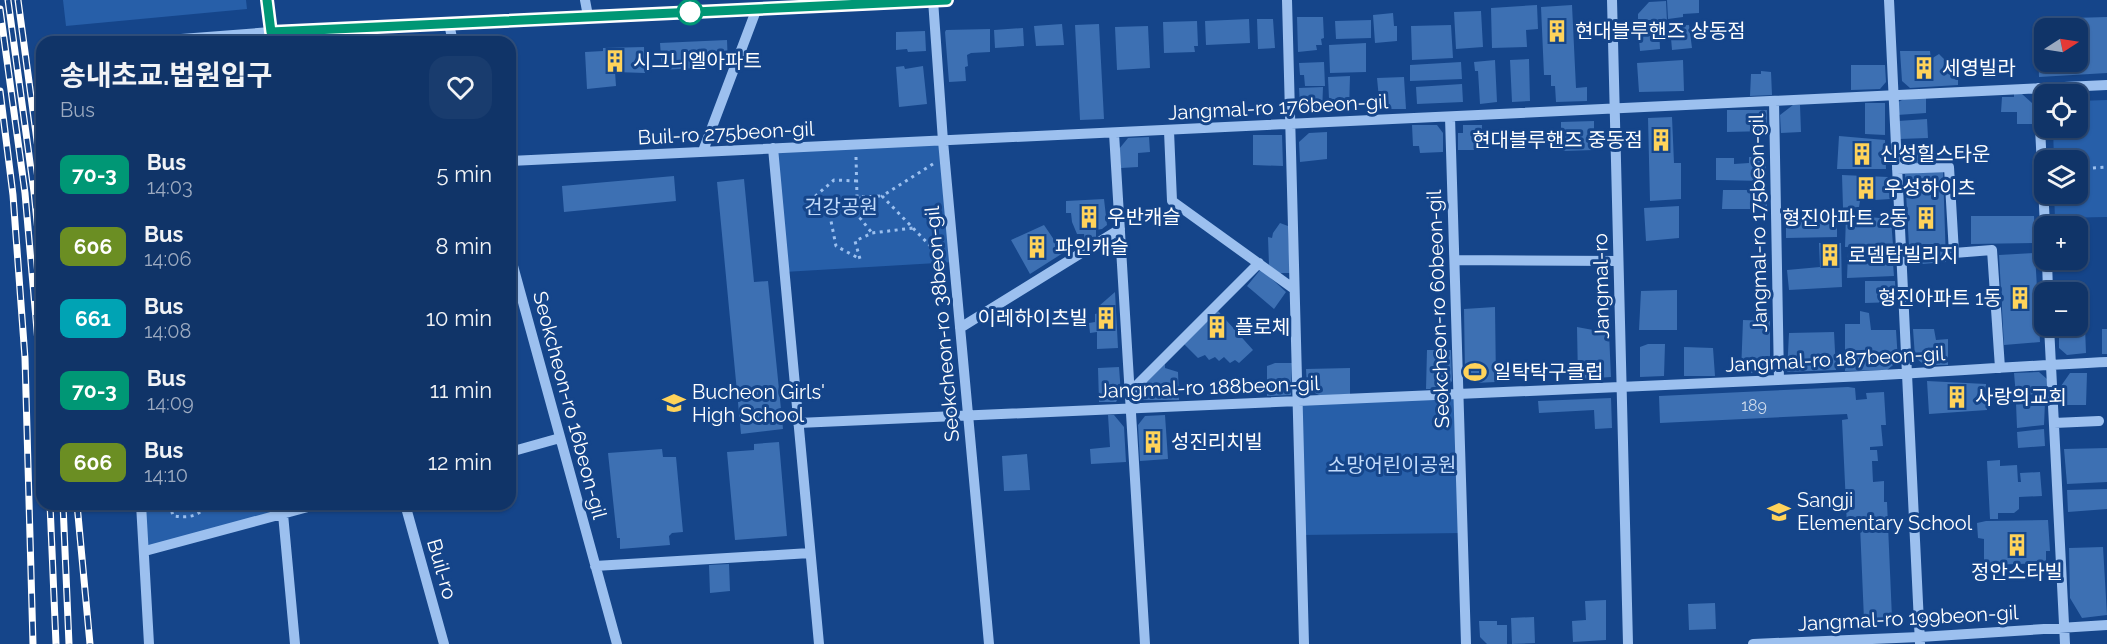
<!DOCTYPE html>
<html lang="en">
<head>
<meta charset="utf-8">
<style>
  body { margin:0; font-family:Raleway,"Noto Sans KR",sans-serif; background:#193c6e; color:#f1f3f6; height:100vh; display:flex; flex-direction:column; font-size:22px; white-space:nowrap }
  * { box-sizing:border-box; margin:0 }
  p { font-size:20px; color:#9caac0 }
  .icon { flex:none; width:33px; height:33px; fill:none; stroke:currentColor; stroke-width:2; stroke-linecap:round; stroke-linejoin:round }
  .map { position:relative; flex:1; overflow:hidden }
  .details { position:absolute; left:36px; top:36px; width:480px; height:474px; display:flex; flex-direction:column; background:#103468; border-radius:18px; box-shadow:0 2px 4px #0004,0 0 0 2px #304f7c }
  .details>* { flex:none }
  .badge { padding:0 12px; border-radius:9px; font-size:21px; line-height:39px }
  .needle { width:39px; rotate:78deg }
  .tools { position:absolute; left:2034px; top:18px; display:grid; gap:12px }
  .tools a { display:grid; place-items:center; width:54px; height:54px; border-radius:12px; background:#103468; box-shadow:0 2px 4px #0004,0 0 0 2px #304f7c; font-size:30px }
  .map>.badge { position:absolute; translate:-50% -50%; box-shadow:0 0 0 3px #fff }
  .round { display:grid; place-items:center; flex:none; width:63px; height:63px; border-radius:18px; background:#193c6e }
  .head { display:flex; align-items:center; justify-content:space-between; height:102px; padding:0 24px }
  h1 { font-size:28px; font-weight:700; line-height:45px }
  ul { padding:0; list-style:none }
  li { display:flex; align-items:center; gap:18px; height:72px; padding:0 24px }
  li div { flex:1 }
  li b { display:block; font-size:22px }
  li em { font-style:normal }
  li .badge { min-width:66px; font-weight:700; text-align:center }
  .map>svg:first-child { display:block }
  .green { fill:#275fa9 }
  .building { fill:#3d70b3; fill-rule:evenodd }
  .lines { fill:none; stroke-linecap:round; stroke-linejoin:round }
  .path { stroke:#9cc0ef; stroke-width:3; stroke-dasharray:3 4.5; stroke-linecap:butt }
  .minor { stroke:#9cc0ef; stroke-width:10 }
  .rail-casing { stroke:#fff; stroke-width:7 }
  .rail { stroke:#15458a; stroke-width:4.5; stroke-dasharray:14; stroke-linecap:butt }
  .line-casing { stroke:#fff; stroke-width:14 }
  .line { stroke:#009775; stroke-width:9 }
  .stop-dot { fill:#fff; stroke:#009775; stroke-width:3 }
  .labels { text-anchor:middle; stroke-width:6; stroke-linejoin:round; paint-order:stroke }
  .number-label { font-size:16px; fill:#cedbec }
  .poi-label { font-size:20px; fill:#fff; stroke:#15458a; text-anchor:start }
  .street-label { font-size:20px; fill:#fff; stroke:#15458a }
  .park-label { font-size:20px; fill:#c2dbfb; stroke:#15458a }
</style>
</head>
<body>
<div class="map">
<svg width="2107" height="644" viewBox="0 0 2107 644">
  <rect width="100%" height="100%" fill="#15458a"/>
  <path class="green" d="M63,0H246L247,9L66,26Z
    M2107,100V217L2055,218L2054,194H2078V160H2054L2053,128H2078V101Z
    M943,141L954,262L784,272L773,148Z
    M1459,392L1463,533L1301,535L1297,402Z
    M141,504H282L283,514L145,551Z"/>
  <path class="building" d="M1667,0H1699V13L1683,14V17L1668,19Z
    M1666,1L1667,21L1658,22V20H1638V14L1649,2Z
    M1537,5L1538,29L1526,30L1527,47L1492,48L1491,8Z
    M1572,5L1576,88L1587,87V101L1556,102L1555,86H1551V75H1544L1541,7Z
    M1481,11L1483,47L1456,49L1454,12Z
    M1393,13L1394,26H1397V41L1375,43L1373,15Z
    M1297,17H1323L1324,38L1321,39L1322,45H1316L1317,50L1298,52Z
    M2107,17V73L2039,77L2037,19ZM2044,28H2078V62H2044Z
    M1249,19L1250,43L1206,45L1205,21Z
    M1257,19H1273L1275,48L1258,49Z
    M1371,20V38L1336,39L1335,21Z
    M1197,21L1198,46H1194L1195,52L1164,53L1163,22Z
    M1062,24L1064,45L1036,46L1034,26Z
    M1099,24L1104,119L1080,120L1075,25Z
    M1451,25L1453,58L1412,60L1411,26Z
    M1689,25L1692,48L1672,50L1670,26Z
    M1148,26L1150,68L1117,70L1115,27Z
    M1659,26L1660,49L1640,51L1638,27Z
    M1023,28L1024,46L995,48L994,30Z
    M990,29V52L971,53L967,55L968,66L965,67L966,81L949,82L945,32L946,30Z
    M925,31L926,51L908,52L907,49L896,50V32Z
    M727,40L728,66L662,70L660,43Z
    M1366,43V72L1330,73L1329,45Z
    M644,47L645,73L615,72L616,86L587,89L585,52L603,51V48Z
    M1900,51H1930L1931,59L1939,54L1949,64L1946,71L1949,74L1958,73V85L1910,88L1902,81Z
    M1529,59L1530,101L1512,102L1510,60Z
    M1495,60L1497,102L1480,104L1478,71H1475L1474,62Z
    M1683,60L1684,91L1639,92L1637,63Z
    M1324,62L1325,86H1305L1304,75H1300L1299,63Z
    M1461,62L1462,79L1410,81V65Z
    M1851,65H1885L1886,82L1880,89L1851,90Z
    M904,66L905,69L923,66L927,104L899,107L896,67Z
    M1761,71L1771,72L1772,95L1750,96L1751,74H1761Z
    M1350,76L1349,111L1335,112L1334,99H1329L1328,77Z
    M1404,77L1406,109H1380L1377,78Z
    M1462,84L1463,102L1417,104L1416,87Z
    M1323,87L1322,113L1311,114L1300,106L1299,88Z
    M2014,93L2022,94L2032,103L2034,124H2017V112H2001L2002,97H2014Z
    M1908,97H1926V113L1897,115L1896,103Z
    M1865,103H1885V135L1865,134Z
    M1793,105H1800L1801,132L1781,133L1780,115Z
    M1727,110H1767V131L1727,132Z
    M1672,117L1674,163H1681V199L1650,201L1648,118Z
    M1927,119L1928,138L1899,139L1898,121Z
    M1594,121V150L1561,151V122Z
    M1412,125H1437L1443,133V152L1420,153L1419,146H1413Z
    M1463,125H1482L1481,150H1458V133H1463Z
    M1327,132V159L1300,162L1299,142L1309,133Z
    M1253,135H1282L1283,166L1253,165Z
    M1839,136L1885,140L1886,169H1837Z
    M1149,137L1150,152L1138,153V167L1121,168L1119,149L1128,138Z
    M1928,144V164L1900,165V145Z
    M1749,157L1766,158L1765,181L1716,180V158H1734V164L1749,163Z
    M1943,171L1946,262L1910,265L1905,174Z
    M1842,175L1888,177L1890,199L1860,201L1859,207L1843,208Z
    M674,176L676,201L564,212L562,186Z
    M744,179L754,282L768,281L783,429L741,434L717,182Z
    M1723,190H1767V209H1722Z
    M1104,199L1107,225L1102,229L1096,230V237L1092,238L1091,241L1085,242L1084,234H1077L1072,222L1071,213H1066V201Z
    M1679,206V238L1646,241L1644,208Z
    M1846,215L1891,219L1893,245L1845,247Z
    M1971,216H2034L2035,243L1971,244Z
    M1837,218V237L1786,238V220Z
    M1280,223L1288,226L1290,273H1279L1269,265L1268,237L1272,238L1273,233Z
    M1044,225L1063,253L1030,274L1011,240Z
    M1819,243H1841L1842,287L1789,290L1787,270L1820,267Z
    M1892,251L1894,276L1847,278L1848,253Z
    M2035,253L2040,342L2004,345L1999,255Z
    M1261,269L1286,292L1274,309L1247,286Z
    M1865,281H1895L1896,302L1865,303Z
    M1677,290V330H1639L1641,291Z
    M1115,292L1118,348L1097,349V332L1090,333L1089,323L1095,322V314L1099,313V306Z
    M1495,307L1496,382L1474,383L1465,375L1464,309Z
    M1218,311L1253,350L1239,363L1235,360L1230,363L1224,357L1219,361L1215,357L1209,360L1205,355L1198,358L1184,344Z
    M1860,311L1869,313L1871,330H1896L1898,361L1887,370L1845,371V324H1860Z
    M1743,320L1770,321V373H1741Z
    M1577,327L1609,333L1611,377L1578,379Z
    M2085,327L2086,353L2067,355L2059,348V331Z
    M1913,329H1934L1936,340L1948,339V365H1924L1915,357Z
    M2102,329H2107V354H2102Z
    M1834,332L1836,370L1787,372L1789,333Z
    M1648,344H1665L1664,376L1640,377V347Z
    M1684,347L1713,348L1715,376H1684Z
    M1427,350H1451L1452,381L1445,389H1426Z
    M1275,363H1292L1291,395L1267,396V366Z
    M1165,364V368L1178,372L1179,400H1137L1136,393Z
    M1119,367L1121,394L1116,402H1099L1098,368Z
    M1350,368V394L1321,396L1307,389L1306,369Z
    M2039,372L2047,379V393L2016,396L2014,373Z
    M2070,373H2087L2086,405H2061V386Z
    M1927,381L1986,384L1987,410L1929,414Z
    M1848,387L1855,388L1856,400L1867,399L1866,393L1884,392L1886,425H1881L1883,446L1870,447V450H1877L1878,461H1872L1873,482L1884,481V502H1887L1892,618L1864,620L1860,525L1847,526L1842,420L1848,419L1847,414L1660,423L1659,396Z
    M1611,398L1612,428L1595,429L1594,410L1539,413L1538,401Z
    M2045,402L2044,425L2017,428L2016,403Z
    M1108,415H1114L1124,427L1126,462L1091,464L1090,449L1110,447Z
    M1165,415L1168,459L1140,461L1138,425L1145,416Z
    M2044,429L2045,446L2018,448L2017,432Z
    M779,442L787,536L735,540L727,452L754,450V444Z
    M2107,448V482L2067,484L2064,449Z
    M662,449L663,457H676L683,532L672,533L669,536L670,545L620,549V538H617L608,453Z
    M1027,454L1030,490L1004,491L1002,456Z
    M2000,460V466L2017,465L2018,482H2021L2020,473L2040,472L2042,496L2019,497V509L2014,513H1998V519H1990L1987,461Z
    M2107,489V509L2068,512L2067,490Z
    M2048,520L2050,551H2046V563L1984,565V539L1978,538L1977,523L1986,521Z
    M2103,547L2107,615L2082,618L2070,598L2069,548Z
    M729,564L730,591L710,593L709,565Z
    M1606,600V640L1573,642L1572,621L1586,620L1585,601Z
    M1715,603L1716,629L1689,630L1688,604Z
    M1534,617L1535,643L1512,644L1511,618Z
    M1479,621H1497V625H1507V644H1487L1480,637Z"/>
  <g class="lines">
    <path class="path" d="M856,157L857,197L882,196
      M933,164L882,196L940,256
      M2078,169L2107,167
      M857,181L834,180L812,199L830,216L836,246L860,259L855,241L872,233L913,228
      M861,197L856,213L872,233
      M170,504L173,516C188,518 199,517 208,504"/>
    <path class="minor" d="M267,0L274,42
      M585,0L588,16
      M933,0L943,141L989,644
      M1287,0L1304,644
      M1612,0L1628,644
      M1889,0L1920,644
      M449,24L453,42
      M142,42L271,32L948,0
      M2038,88L2045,226
      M1774,101L1779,380
      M1450,117L1466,644
      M1169,131L1172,201L1294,289
      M1114,133L1145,644
      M773,148L819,644
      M703,151L757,8
      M510,161L2107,85
      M1897,169L1949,167L1954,253L1992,250L2000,368
      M510,255L617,644
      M1455,260L1618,261
      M2047,260L2048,292
      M2049,326L2065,644
      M960,328L1120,229
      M1130,392L1259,263
      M798,423C1125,407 1452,394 1778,380C1888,376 1997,367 2107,362
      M2054,423L2099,421
      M510,452L560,438
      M141,504L149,644
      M405,504L444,644
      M283,514L295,644
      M145,551L319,504
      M595,566L810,553
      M1753,644L1920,637L2107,625"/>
    <g class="rail-casing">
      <path id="rail" d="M8,0L34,192L42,271
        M18,0L42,178
        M0,9L25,193L42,388
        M0,91L13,195L25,358L33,644
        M50,504L56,644
        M63,504L69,644
        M77,504L90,644"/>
    </g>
    <use href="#rail" class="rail"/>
  </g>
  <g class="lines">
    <g class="line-casing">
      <path id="line" d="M267,0L271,32L947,0"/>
    </g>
    <use href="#line" class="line"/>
  </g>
  <defs>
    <g id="building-bare" transform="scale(1.8)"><path d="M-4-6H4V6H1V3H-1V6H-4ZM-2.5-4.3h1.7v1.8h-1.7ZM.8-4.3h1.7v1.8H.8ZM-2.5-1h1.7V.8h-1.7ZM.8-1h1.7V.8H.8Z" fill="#ffd35a" stroke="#15458a" stroke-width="2.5" paint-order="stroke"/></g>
    <g id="stadium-bare" transform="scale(1.8)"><path d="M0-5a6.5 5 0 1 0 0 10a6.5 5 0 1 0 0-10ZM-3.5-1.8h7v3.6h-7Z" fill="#ffd35a" stroke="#15458a" stroke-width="2.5" paint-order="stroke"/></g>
    <g id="school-bare" transform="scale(1.8)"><path d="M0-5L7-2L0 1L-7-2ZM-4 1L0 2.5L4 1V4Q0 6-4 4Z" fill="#ffd35a" stroke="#15458a" stroke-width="2.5" paint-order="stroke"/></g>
  </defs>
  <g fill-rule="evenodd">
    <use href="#building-bare" x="1557" y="31"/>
    <use href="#building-bare" x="615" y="61"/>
    <use href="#building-bare" x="1924" y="68"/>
    <use href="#building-bare" x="1661" y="140"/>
    <use href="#building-bare" x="1862" y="154"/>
    <use href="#building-bare" x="1866" y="188"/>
    <use href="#building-bare" x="1089" y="217"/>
    <use href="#building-bare" x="1926" y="218"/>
    <use href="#building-bare" x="1037" y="247"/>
    <use href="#building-bare" x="1830" y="255"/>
    <use href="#building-bare" x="2020" y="298"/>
    <use href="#building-bare" x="1106" y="318"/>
    <use href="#building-bare" x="1217" y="327"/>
    <use href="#stadium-bare" x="1475" y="372"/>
    <use href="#building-bare" x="1957" y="397"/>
    <use href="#school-bare" x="674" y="403"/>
    <use href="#building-bare" x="1153" y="442"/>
    <use href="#school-bare" x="1779" y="512"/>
    <use href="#building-bare" x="2017" y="545"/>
  </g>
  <circle class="stop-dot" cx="690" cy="12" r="12"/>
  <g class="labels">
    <g class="number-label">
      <text x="1754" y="411">189</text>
    </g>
    <g class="poi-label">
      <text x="1575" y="38">현대블루핸즈 상동점</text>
      <text x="633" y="68">시그니엘아파트</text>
      <text x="1942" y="75">세영빌라</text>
      <text x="1643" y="147" text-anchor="end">현대블루핸즈 중동점</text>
      <text x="1880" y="161">신성힐스타운</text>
      <text x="1884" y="195">우성하이츠</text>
      <text x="1107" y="224">우반캐슬</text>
      <text x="1908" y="225" text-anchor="end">형진아파트 2동</text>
      <text x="1055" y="254">파인캐슬</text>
      <text x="1848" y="262">로뎀탑빌리지</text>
      <text x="2002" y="305" text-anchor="end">형진아파트 1동</text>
      <text x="1088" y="325" text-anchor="end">이레하이츠빌</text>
      <text x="1235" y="334">플로체</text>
      <text x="1493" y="379">일탁탁구클럽</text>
      <text x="692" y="399">Bucheon Girls'<tspan x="692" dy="23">High School</tspan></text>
      <text x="1975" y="404">사랑의교회</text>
      <text x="1171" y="449">성진리치빌</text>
      <text x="1797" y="507">Sangji<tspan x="1797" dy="23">Elementary School</tspan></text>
      <text x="2017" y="579" text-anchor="middle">정안스타빌</text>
    </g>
    <g class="street-label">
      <text transform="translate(1278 107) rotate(-3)" y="7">Jangmal-ro 176beon-gil</text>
      <text transform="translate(726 133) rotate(-3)" y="7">Buil-ro 275beon-gil</text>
      <text transform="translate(1758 223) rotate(-91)" y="7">Jangmal-ro 175beon-gil</text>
      <text transform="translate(1601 286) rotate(-91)" y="7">Jangmal-ro</text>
      <text transform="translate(1438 309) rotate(-92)" y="7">Seokcheon-ro 60beon-gil</text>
      <text transform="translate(942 324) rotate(-95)" y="7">Seokcheon-ro 38beon-gil</text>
      <text transform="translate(1835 359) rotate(-3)" y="7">Jangmal-ro 187beon-gil</text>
      <text transform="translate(1209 387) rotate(-2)" y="7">Jangmal-ro 188beon-gil</text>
      <text transform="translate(570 405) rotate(75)" y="7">Seokcheon-ro 16beon-gil</text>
      <text transform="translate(442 569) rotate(74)" y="7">Buil-ro</text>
      <text transform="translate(1908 618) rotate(-3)" y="7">Jangmal-ro 199beon-gil</text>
    </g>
    <g class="park-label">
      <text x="841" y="214">건강공원</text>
      <text x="1392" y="472">소망어린이공원</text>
    </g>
  </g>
</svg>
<div class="tools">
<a><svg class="needle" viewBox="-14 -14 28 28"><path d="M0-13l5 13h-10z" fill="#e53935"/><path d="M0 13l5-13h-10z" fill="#9caac0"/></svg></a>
<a><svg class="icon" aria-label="locate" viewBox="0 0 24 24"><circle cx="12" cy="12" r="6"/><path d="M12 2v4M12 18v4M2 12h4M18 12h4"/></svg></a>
<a><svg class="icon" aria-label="layers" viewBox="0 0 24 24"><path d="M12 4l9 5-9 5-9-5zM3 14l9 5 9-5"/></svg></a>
<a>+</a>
<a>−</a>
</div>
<section class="details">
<div class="head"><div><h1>송내초교.법원입구</h1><p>Bus</p></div><a class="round"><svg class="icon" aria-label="heart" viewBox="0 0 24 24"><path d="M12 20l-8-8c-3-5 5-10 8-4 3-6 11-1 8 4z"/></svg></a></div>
<ul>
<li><span class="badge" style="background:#009775;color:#fff">70-3</span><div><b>Bus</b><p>14:03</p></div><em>5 min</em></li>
<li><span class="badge" style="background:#6b8e23;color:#fff">606</span><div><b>Bus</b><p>14:06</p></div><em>8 min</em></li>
<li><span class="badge" style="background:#00a3b4;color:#fff">661</span><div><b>Bus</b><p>14:08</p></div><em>10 min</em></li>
<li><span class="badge" style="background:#009775;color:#fff">70-3</span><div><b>Bus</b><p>14:09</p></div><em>11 min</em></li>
<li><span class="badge" style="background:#6b8e23;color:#fff">606</span><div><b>Bus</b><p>14:10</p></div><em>12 min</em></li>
</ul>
</section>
</div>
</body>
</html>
